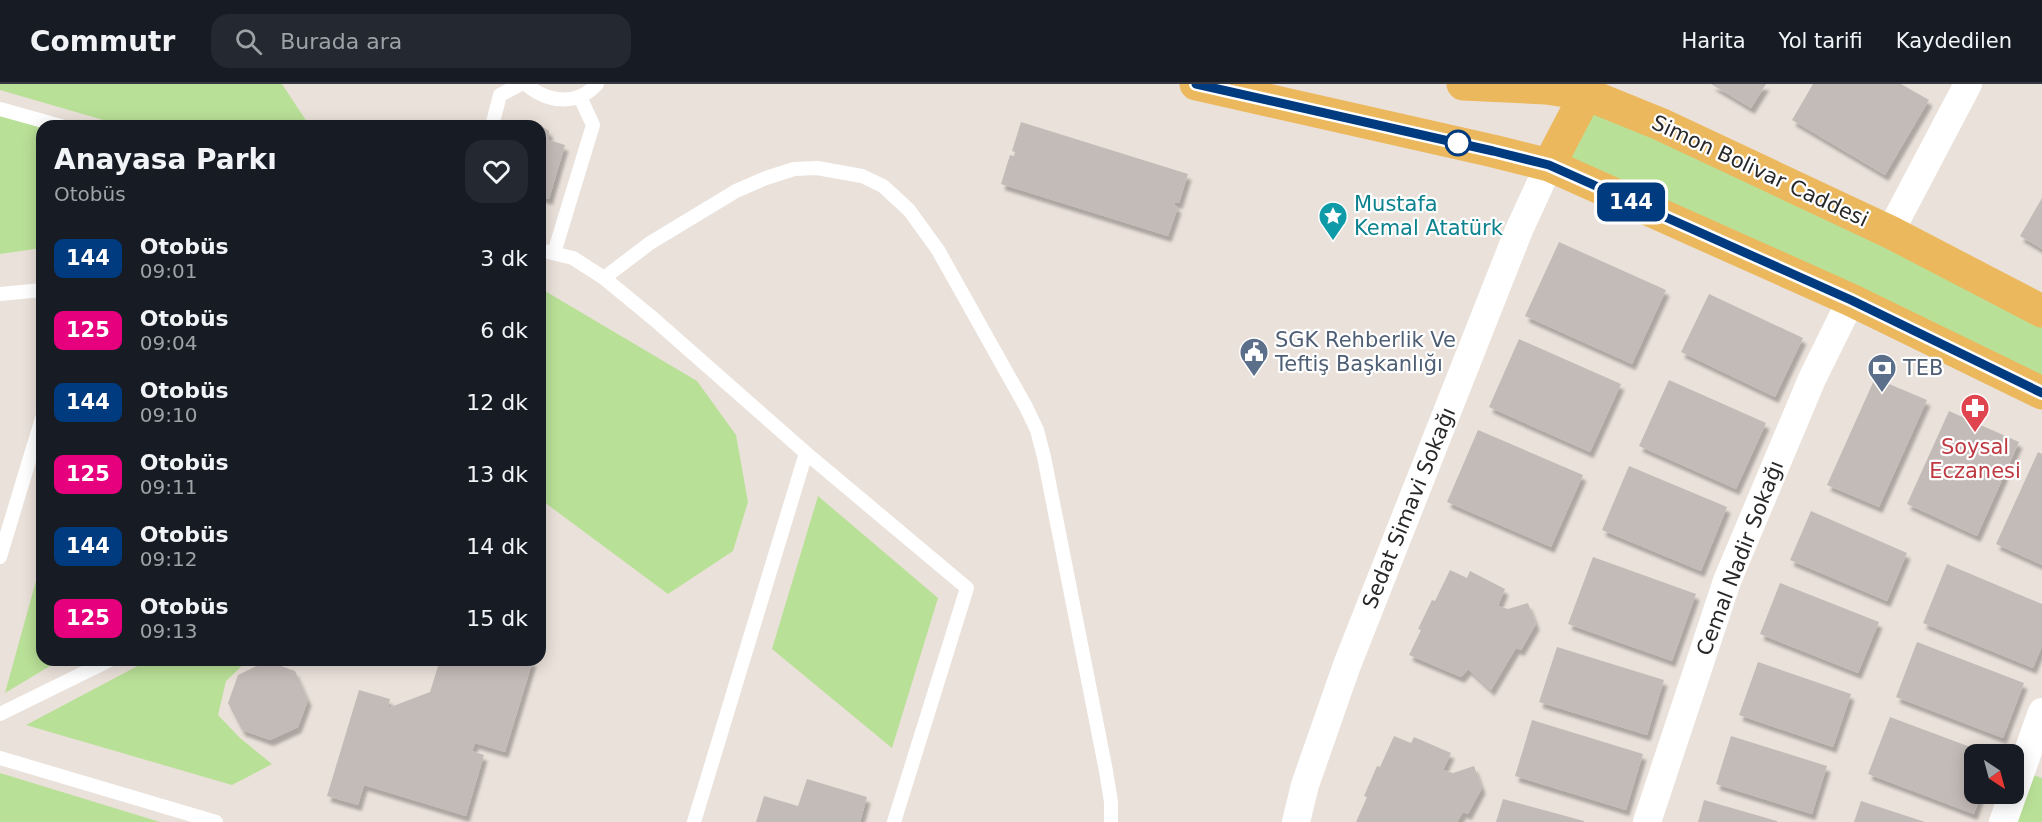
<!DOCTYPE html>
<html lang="tr">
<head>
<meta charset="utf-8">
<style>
  body { margin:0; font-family:"DejaVu Sans",sans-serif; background:#242831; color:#f1f3f6; height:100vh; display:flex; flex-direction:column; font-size:22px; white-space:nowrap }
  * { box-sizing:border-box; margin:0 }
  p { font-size:20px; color:#9ea1a6 }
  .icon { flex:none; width:33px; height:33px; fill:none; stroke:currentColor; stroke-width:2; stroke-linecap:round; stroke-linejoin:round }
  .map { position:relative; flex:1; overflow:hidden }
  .sheet { position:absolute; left:36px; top:36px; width:510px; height:546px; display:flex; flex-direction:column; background:#171b24; border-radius:18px; box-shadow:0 3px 15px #0003 }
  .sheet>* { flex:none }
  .badge { padding:0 12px; border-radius:9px; font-size:21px; line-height:39px }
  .needle { width:39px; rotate:144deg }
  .fabs { position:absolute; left:1964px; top:660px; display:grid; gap:12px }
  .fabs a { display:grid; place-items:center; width:60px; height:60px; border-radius:12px; background:#171b24; box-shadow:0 3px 15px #0003; font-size:30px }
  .map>.badge { position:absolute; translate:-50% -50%; box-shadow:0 0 0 3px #fff }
  .round { display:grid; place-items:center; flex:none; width:63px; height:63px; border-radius:18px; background:#242831 }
  .summary { display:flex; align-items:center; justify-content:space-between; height:102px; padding:0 18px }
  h1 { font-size:28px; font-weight:700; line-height:45px }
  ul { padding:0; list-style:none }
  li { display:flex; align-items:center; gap:18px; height:72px; padding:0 18px }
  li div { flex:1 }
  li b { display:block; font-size:22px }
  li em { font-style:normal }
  li .badge { min-width:66px; font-weight:700; text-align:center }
  header { display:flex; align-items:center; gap:36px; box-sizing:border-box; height:84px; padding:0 30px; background:#171b24; border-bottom:2px solid #363941 }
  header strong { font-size:28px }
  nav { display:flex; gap:33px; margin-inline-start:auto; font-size:21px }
  .search { width:420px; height:54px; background:#242831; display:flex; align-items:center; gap:15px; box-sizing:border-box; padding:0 21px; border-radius:18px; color:#9ea1a6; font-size:22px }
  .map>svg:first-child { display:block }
  .green { fill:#b9e097 }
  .building { fill:#c3bbb7; filter:url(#shadow) }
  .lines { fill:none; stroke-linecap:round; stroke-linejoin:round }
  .lane { stroke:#fff; stroke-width:14 }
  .street { stroke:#fff; stroke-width:28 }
  .primary { stroke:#ecb85d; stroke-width:33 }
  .line-casing { stroke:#fff; stroke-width:14 }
  .line { stroke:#003b80; stroke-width:9 }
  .stop-dot { fill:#fff; stroke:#003b80; stroke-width:3 }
  .labels { text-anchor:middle; stroke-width:4.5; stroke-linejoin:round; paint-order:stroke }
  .street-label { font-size:21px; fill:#282828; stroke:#fff }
  .culture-label { font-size:21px; fill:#0d838f; stroke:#fff; text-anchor:start }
  .service-label { font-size:21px; fill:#4e5e75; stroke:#fff; text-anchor:start }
  .health-label { font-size:21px; fill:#be3a42; stroke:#fff }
</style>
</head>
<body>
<header>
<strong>Commutr</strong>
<div class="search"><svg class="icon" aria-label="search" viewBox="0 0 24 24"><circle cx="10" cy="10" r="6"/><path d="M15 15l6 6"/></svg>Burada ara</div>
<nav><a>Harita</a><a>Yol tarifi</a><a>Kaydedilen</a></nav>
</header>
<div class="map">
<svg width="2042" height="738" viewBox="0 0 2042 738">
  <defs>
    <filter id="shadow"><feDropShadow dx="3.5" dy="6" stdDeviation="1.5" flood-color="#0004"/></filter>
  </defs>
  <rect width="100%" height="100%" fill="#eae1da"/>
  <path class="green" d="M0,0H282L307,38L317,42H124L0,6Z
    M1586,10L2042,227V309L1549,81Z
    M0,30L42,44V164L0,170Z
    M540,204L697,297L736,351L748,418L733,467L668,510L540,415Z
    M818,412L938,514L892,664L772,565Z
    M42,475V576H60L5,609Z
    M149,576H248L226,597L218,631L240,654L272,680L232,701L26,641Z
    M2021,687L2042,694V738H2003Z
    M0,689L160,738H0Z"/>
  <path class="building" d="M1711,0H1766L1751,24Z
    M1813,0H1901L1929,16L1885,91L1792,36Z
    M1021,38L1188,90L1179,119L1175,118L1174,121L1178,123L1168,152L1001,100L1010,71L1014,72L1015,68L1012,67Z
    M540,41L549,47V56L565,61L549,115L540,112Z
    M2042,114V165L2020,152Z
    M1559,158L1666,206L1632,280L1525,232Z
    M1709,210L1803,254L1775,313L1681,268Z
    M1519,255L1621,300L1590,368L1489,323Z
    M1875,294L1927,316L1879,423L1827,401Z
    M1669,296L1766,339L1736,405L1639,362Z
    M1949,327L2019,358L1977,452L1907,420Z
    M1478,346L1583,391L1551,463L1447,418Z
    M2038,368L2042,370V481L1996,460Z
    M1629,382L1727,423L1701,487L1602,446Z
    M1811,427L1907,469L1887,517L1790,476Z
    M1593,473L1696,510L1672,577L1568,540Z
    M1947,480L2042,520V562L2033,584L1923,539Z
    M1450,486L1467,494L1470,487L1505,505L1498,522L1508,525L1528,519L1536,540L1521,566L1516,564L1491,606L1468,585L1461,593L1409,571L1421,546L1418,545L1432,516L1435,517Z
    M1780,499L1879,538L1858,589L1760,550Z
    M1917,558L2024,599L2003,654L1896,613Z
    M1557,563L1664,596L1647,651L1539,618Z
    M440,576H533L505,668L475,659L472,667L484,671L466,732L364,701L358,721L327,712L359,606L390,615L388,624L430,608Z
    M267,577L295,587L308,616L298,643L270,656L242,646L228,619L238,591Z
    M1758,578L1851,610L1833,663L1739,631Z
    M1890,633L1989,670H1974V710H1981L1974,730L1868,690Z
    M1532,636L1643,670L1626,726L1515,692Z
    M1394,652L1411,659L1414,653L1451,669L1443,686L1453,689L1474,682L1482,704L1468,730L1463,728L1457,738H1356L1367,713L1364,712L1377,682L1380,683Z
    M1731,652L1827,682L1812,730L1716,700Z
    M807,695L867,713L860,738H756L764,712L798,722Z
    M1503,715L1584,737V738H1496Z
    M1704,716L1777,737V738H1698Z
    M1861,717L1925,738H1854Z"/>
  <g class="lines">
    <path class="lane" d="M526,0C546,18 577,23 597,0
      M0,25L61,42
      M492,42L500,11L521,0
      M540,166L573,174L604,194L655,236L806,369L967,504L894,738
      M554,169L593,41L580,13
      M604,194L650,159L736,107L766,94L794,85L817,84L862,92L883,102L909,126L938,166L1026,323L1037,346L1044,373L1106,687L1111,718V738
      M0,210L42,206
      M0,473L42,334
      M0,630L110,576
      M0,674L216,738
      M694,738L806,369"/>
    <path class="street" d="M1890,148L1968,0
      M1296,738L1305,701L1347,581L1519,146L1549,81
      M1647,738L1727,497L1812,295L1851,216
      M2003,738L2042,628"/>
    <path class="primary" d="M1196,0L1493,67L1549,81L1851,216L2042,309
      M1463,0L1546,4L1586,10L1660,40L1890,148L2042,227
      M1549,81L1586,10"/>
  </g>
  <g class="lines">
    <g class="line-casing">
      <path id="line" d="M1196,0L1493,67L1549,81L1851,216L2042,309"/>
    </g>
    <use href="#line" class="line"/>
  </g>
  <defs>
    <g id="sight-pin" transform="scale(1.5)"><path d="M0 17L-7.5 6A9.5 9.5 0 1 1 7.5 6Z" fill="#0f9aa8" stroke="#fff"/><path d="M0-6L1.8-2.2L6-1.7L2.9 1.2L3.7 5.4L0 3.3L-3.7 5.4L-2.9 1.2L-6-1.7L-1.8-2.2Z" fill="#fff"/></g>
    <g id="civic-pin" transform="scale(1.5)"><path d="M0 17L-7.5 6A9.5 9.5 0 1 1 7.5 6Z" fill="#5c6f8a" stroke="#fff"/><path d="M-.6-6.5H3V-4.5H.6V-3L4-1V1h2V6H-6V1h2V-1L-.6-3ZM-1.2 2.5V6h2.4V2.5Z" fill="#fff"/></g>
    <g id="bank-pin" transform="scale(1.5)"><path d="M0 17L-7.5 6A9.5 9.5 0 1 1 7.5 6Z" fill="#5c6f8a" stroke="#fff"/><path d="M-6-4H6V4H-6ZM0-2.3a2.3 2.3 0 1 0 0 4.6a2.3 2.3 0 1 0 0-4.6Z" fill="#fff"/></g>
    <g id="pharmacy-pin" transform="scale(1.5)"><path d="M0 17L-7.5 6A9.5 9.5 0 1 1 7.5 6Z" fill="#e0444e" stroke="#fff"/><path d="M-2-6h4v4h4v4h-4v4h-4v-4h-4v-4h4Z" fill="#fff"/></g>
  </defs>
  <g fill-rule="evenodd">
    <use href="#sight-pin" x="1333" y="132"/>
    <use href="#civic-pin" x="1254" y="268"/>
    <use href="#bank-pin" x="1882" y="284"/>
    <use href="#pharmacy-pin" x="1975" y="324"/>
  </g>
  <circle class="stop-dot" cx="1458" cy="59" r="12"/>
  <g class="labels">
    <g class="street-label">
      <text transform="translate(1760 87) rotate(25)" y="7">Simon Bolivar Caddesi</text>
      <text transform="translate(1409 424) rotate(-68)" y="7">Sedat Simavi Sokağı</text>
      <text transform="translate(1740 474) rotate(-69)" y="7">Cemal Nadir Sokağı</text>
    </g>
    <g class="culture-label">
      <text x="1354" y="127">Mustafa<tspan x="1354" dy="24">Kemal Atatürk</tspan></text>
    </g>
    <g class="service-label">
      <text x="1275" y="263">SGK Rehberlik Ve<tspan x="1275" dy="24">Teftiş Başkanlığı</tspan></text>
      <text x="1903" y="291">TEB</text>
    </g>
    <g class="health-label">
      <text x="1975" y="370">Soysal<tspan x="1975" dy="24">Eczanesi</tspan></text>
    </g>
  </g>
</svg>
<div class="fabs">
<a><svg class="needle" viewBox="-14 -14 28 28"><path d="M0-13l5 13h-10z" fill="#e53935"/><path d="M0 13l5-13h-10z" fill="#9ea1a6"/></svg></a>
</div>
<b class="badge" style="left:1631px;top:118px;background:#003b80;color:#fff">144</b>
<section class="sheet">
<div class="summary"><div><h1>Anayasa Parkı</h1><p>Otobüs</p></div><a class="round"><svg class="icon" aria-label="heart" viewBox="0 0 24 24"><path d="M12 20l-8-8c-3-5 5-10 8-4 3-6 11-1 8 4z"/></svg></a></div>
<ul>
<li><span class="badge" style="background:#003b80;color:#fff">144</span><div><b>Otobüs</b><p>09:01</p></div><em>3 dk</em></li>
<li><span class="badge" style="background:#e6007e;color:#fff">125</span><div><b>Otobüs</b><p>09:04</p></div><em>6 dk</em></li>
<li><span class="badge" style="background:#003b80;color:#fff">144</span><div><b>Otobüs</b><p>09:10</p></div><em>12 dk</em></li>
<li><span class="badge" style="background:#e6007e;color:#fff">125</span><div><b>Otobüs</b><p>09:11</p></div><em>13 dk</em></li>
<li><span class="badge" style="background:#003b80;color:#fff">144</span><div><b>Otobüs</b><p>09:12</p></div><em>14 dk</em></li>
<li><span class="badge" style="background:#e6007e;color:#fff">125</span><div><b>Otobüs</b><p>09:13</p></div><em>15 dk</em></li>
</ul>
</section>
</div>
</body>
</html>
